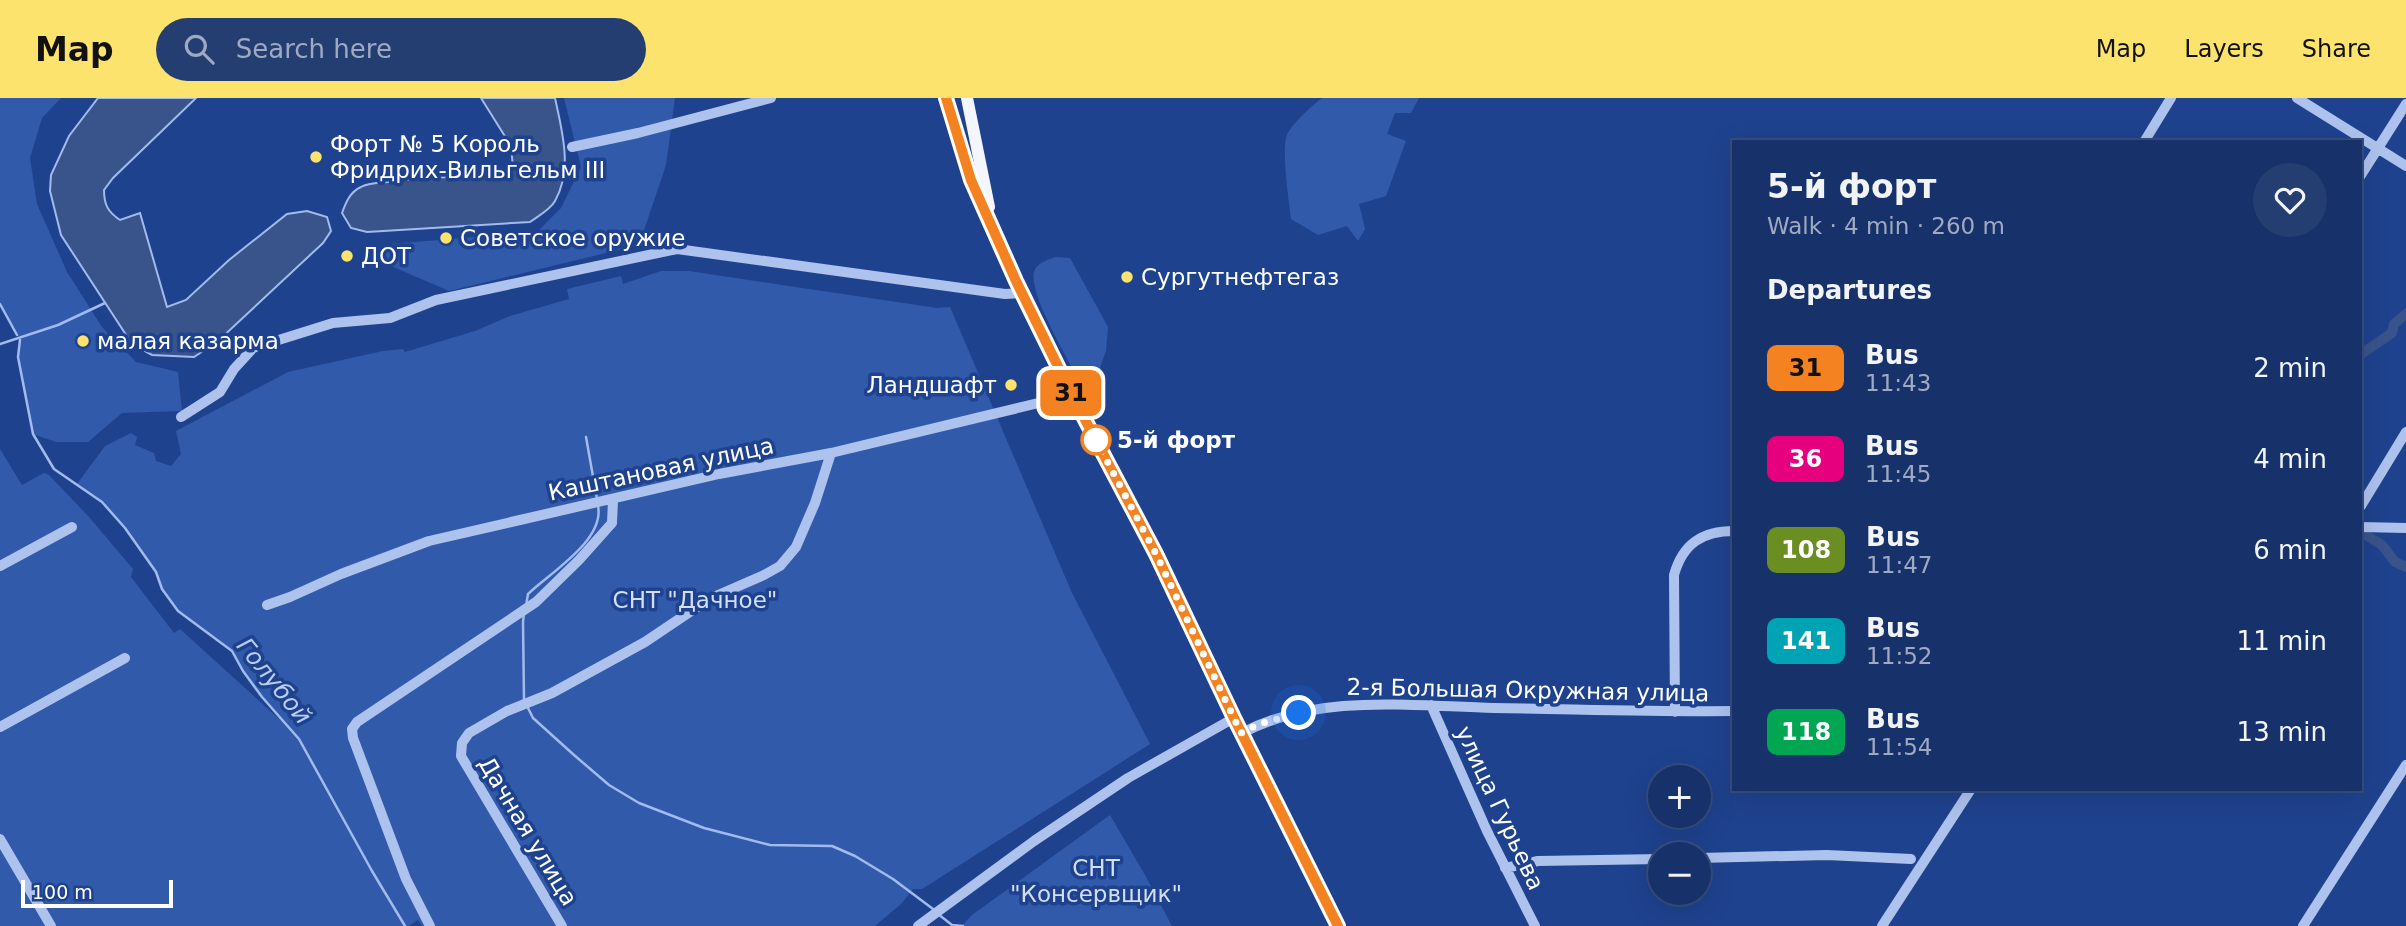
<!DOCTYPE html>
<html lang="en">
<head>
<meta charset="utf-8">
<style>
  body { margin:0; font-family:"DejaVu Sans",sans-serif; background:#243e72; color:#f1f3f6; height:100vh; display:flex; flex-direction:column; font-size:26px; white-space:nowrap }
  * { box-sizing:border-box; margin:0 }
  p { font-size:23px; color:#9eaac1 }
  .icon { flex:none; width:38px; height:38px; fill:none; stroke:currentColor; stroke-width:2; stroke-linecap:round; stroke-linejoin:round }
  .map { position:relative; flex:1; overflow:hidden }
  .panel { position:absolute; left:1732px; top:42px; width:630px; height:651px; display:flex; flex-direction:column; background:#17326a; border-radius:0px; box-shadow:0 7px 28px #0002,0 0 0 2px #364d7e }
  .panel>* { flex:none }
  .badge { padding:0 14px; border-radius:10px; font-size:24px; line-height:46px }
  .buttons { position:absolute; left:1648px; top:667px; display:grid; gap:14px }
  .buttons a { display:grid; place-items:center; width:63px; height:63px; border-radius:50%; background:#17326a; box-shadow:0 7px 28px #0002,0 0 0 2px #364d7e; font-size:35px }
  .scale { position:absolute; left:21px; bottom:18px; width:152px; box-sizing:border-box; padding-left:7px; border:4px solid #fff; border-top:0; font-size:19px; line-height:24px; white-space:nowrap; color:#fff; -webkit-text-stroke:5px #1f428e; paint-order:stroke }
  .you { position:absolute; width:35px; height:35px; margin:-18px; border:5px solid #fff; border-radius:50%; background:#1a73e8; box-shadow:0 0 0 10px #1a73e833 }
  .map>.badge { position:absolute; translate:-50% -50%; box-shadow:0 0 0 4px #fff }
  h2 { padding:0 35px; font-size:26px; line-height:63px }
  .round { display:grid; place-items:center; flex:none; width:74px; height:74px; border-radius:37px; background:#243e72 }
  .head { display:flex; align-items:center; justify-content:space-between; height:119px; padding:0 35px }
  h1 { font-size:33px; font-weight:800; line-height:52px }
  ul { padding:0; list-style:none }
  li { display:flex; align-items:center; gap:21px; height:91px; padding:0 35px }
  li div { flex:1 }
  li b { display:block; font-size:26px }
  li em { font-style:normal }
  li .badge { min-width:77px; font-weight:700; text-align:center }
  header { display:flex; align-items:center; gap:42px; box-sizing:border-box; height:98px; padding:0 35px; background:#fbe36d; color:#111 }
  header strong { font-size:33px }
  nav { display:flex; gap:38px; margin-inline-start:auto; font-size:24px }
  .search { width:490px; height:63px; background:#243e72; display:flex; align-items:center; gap:18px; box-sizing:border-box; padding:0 24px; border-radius:38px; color:#9eaac1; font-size:26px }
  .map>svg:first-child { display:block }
  .green { fill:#325aab }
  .water { fill:#39538b; stroke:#a0bbee; stroke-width:2 }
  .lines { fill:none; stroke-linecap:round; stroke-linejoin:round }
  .stream { stroke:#a0bbee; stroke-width:2.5 }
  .canal { stroke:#39538b; stroke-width:10 }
  .minor { stroke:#adc2ed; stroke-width:10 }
  .major { stroke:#f3f6ff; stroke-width:12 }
  .line-casing { stroke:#fff; stroke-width:16 }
  .line { stroke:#f58220; stroke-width:10 }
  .walk { stroke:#fff; stroke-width:7; stroke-dasharray:0 12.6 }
  .poi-dot { fill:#fbe36d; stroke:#1f428e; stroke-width:2.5 }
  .stop-dot { fill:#fff; stroke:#f58220; stroke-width:3.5 }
  .labels { text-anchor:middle; stroke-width:7; stroke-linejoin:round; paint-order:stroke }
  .poi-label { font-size:23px; fill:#fff; stroke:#1f428e; text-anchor:start }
  .stop-label { font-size:23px; font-weight:bold; fill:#fff; stroke:#1f428e; text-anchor:start }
  .street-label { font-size:23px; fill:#fff; stroke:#1f428e }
  .park-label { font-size:23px; fill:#d2dff9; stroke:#1f428e }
  .water-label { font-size:24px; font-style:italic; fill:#b9cdf4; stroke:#1f428e }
</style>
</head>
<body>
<header>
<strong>Map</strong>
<div class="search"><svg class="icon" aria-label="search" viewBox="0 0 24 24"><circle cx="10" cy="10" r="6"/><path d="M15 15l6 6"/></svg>Search here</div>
<nav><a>Map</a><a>Layers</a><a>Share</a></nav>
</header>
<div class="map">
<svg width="2406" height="828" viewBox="0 0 2406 828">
  <rect width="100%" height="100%" fill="#1f428e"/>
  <path class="green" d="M0,0H61L42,20L30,60L37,106L67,174L102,229L136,264L178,274L182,313L122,315L88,344H56L33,336L18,259L20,242L0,206Z
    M564,0H675L666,67L639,147L449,193L382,164V155L390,146L537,134L561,110L581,69Z
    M1322,0H1419L1411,15H1395L1387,36L1406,43L1386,98L1359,106L1365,131L1358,143L1347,128L1318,137L1291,121C1289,103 1281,51 1287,37C1293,24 1312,8 1322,0Z
    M1055,159L1070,160L1108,229L1106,253L1097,278L1087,280L1074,274C1064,253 1029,196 1034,174C1036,165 1048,162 1055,159Z
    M661,173H689L937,210L950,209L1072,495L1150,646L922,791H913L901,806L875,828H422L418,822L409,828H0V351L22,387L44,375L49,377L89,419L133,471L131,479L174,535L180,531L279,621L243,573L232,553L178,513L162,491L156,474L125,430L102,404L77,386L105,348L131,335L137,339L135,347L154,355L156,363L171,368L181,356L176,333L288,274L383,253L403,251L405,254L475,233L510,218L569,201L567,191L621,178L623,186Z
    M1110,717L1145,777L1172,828H962L972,817Z"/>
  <path class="water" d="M98,0H196L113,80L104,92C104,107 108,114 120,122L140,115L167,209L186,202L229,162L287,116L307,113L327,119L331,133L323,145L218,243L194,259L152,257L132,246L61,137L50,93L51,77L69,38Z
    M481,0H555C562,33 573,71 555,103C550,112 538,118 530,124L367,134L351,130L342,115C346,104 350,94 361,89C368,85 380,85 388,84C430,77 472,82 513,70L511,48Z"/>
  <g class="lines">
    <path class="stream" d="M0,206L17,237
      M20,242L18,259L33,336L54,371L102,404L125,430L156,474L162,491L178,513L232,553L243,573L262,599L299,641L372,773L405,828
      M0,246L58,227L105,205
      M586,339L597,401
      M526,508L528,496C550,475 605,442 598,408
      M524,602L523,524L524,515
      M527,608L533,620L574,657L609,687L639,705L704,730L770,747L832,748L855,758L893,781L933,811
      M938,816L952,827L963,828"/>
    <path class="canal" d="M2361,256L2392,235L2394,226L2406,216
      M2361,434L2382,447L2395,464L2406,469"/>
    <path class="minor" d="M2297,0L2406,68
      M2144,44L2171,0
      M572,49L638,35L771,0
      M2361,77L2406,6
      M181,319L220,294L234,271L253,250L333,225L390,220L436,202L677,151L1005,196L1022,195
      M2361,408L2406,334
      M2361,429L2406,430
      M0,468L72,429
      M267,507L290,499L341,476L429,443L719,376L831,355L1072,297
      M1431,607L1487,733L1535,828
      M1675,614L1674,477C1683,445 1703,433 1734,433
      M0,629L125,560
      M1242,635C1318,595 1410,608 1494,610C1574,611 1654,614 1734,613
      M0,741L51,828
      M1699,760L1827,757L1911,761
      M1505,770L1538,763L1661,761
      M430,828L406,781L353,640L352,631L357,624L536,504L579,462L612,425L613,402
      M562,828L461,658L462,645L469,635L507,613L552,595L645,544L709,501L764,477L780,468L796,449L815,405L831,355
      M918,828L1034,743L1128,680L1234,620
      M1882,828L1971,691
      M2303,828L2406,667"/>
    <path class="major" d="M946,0L971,82L1016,183L1072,297L1156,456L1234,620L1338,828
      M967,0L989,109"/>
  </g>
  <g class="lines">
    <g class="line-casing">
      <path id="line" d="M946,0L971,82L1016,183L1072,297L1156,456L1234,620L1338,828"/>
    </g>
    <use href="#line" class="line"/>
    <path class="walk" d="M1096,342L1156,456L1241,635L1259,626L1299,615"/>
  </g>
  <g class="poi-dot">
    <circle cx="316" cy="59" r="7"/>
    <circle cx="446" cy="140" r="7"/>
    <circle cx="347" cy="158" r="7"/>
    <circle cx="1127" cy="179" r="7"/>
    <circle cx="83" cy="243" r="7"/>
    <circle cx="1011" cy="287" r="7"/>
  </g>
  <circle class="stop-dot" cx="1096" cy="342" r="14"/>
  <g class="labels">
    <g class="poi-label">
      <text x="330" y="54">Форт № 5 Король<tspan x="330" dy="26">Фридрих-Вильгельм III</tspan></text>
      <text x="460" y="148">Советское оружие</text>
      <text x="361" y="166">ДОТ</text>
      <text x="1141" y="187">Сургутнефтегаз</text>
      <text x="97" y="251">малая казарма</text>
      <text x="997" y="295" text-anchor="end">Ландшафт</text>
    </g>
    <g class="stop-label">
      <text x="1117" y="350">5-й форт</text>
    </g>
    <g class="street-label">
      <text transform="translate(661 371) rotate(-12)" y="8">Каштановая улица</text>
      <text transform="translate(1528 592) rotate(1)" y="8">2-я Большая Окружная улица</text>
      <text transform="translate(1500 710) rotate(65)" y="8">улица Гурьева</text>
      <text transform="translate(528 733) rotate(59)" y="8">Дачная улица</text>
    </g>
    <g class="park-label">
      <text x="695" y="510">СНТ "Дачное"</text>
      <text x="1096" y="778">СНТ<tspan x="1096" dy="26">"Консервщик"</tspan></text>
    </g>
    <g class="water-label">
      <text transform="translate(274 583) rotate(51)" y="8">Голубой</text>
    </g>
  </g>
</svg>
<div class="buttons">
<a>+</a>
<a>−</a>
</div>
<div class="scale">100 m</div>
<div class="you" style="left:1299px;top:615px"></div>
<b class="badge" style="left:1071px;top:295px;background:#f58220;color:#111">31</b>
<section class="panel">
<div class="head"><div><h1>5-й форт</h1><p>Walk · 4 min · 260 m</p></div><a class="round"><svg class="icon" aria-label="heart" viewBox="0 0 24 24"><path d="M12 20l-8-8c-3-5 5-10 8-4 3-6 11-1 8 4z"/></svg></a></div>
<h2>Departures</h2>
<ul>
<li><span class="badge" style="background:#f58220;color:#111">31</span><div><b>Bus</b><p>11:43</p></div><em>2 min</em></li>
<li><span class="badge" style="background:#e6007e;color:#fff">36</span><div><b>Bus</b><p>11:45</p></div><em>4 min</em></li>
<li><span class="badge" style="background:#6b8e23;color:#fff">108</span><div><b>Bus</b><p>11:47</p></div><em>6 min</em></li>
<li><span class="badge" style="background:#00a3b4;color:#fff">141</span><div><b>Bus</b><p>11:52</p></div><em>11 min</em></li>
<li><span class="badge" style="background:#00a651;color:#fff">118</span><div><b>Bus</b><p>11:54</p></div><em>13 min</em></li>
</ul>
</section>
</div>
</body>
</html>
